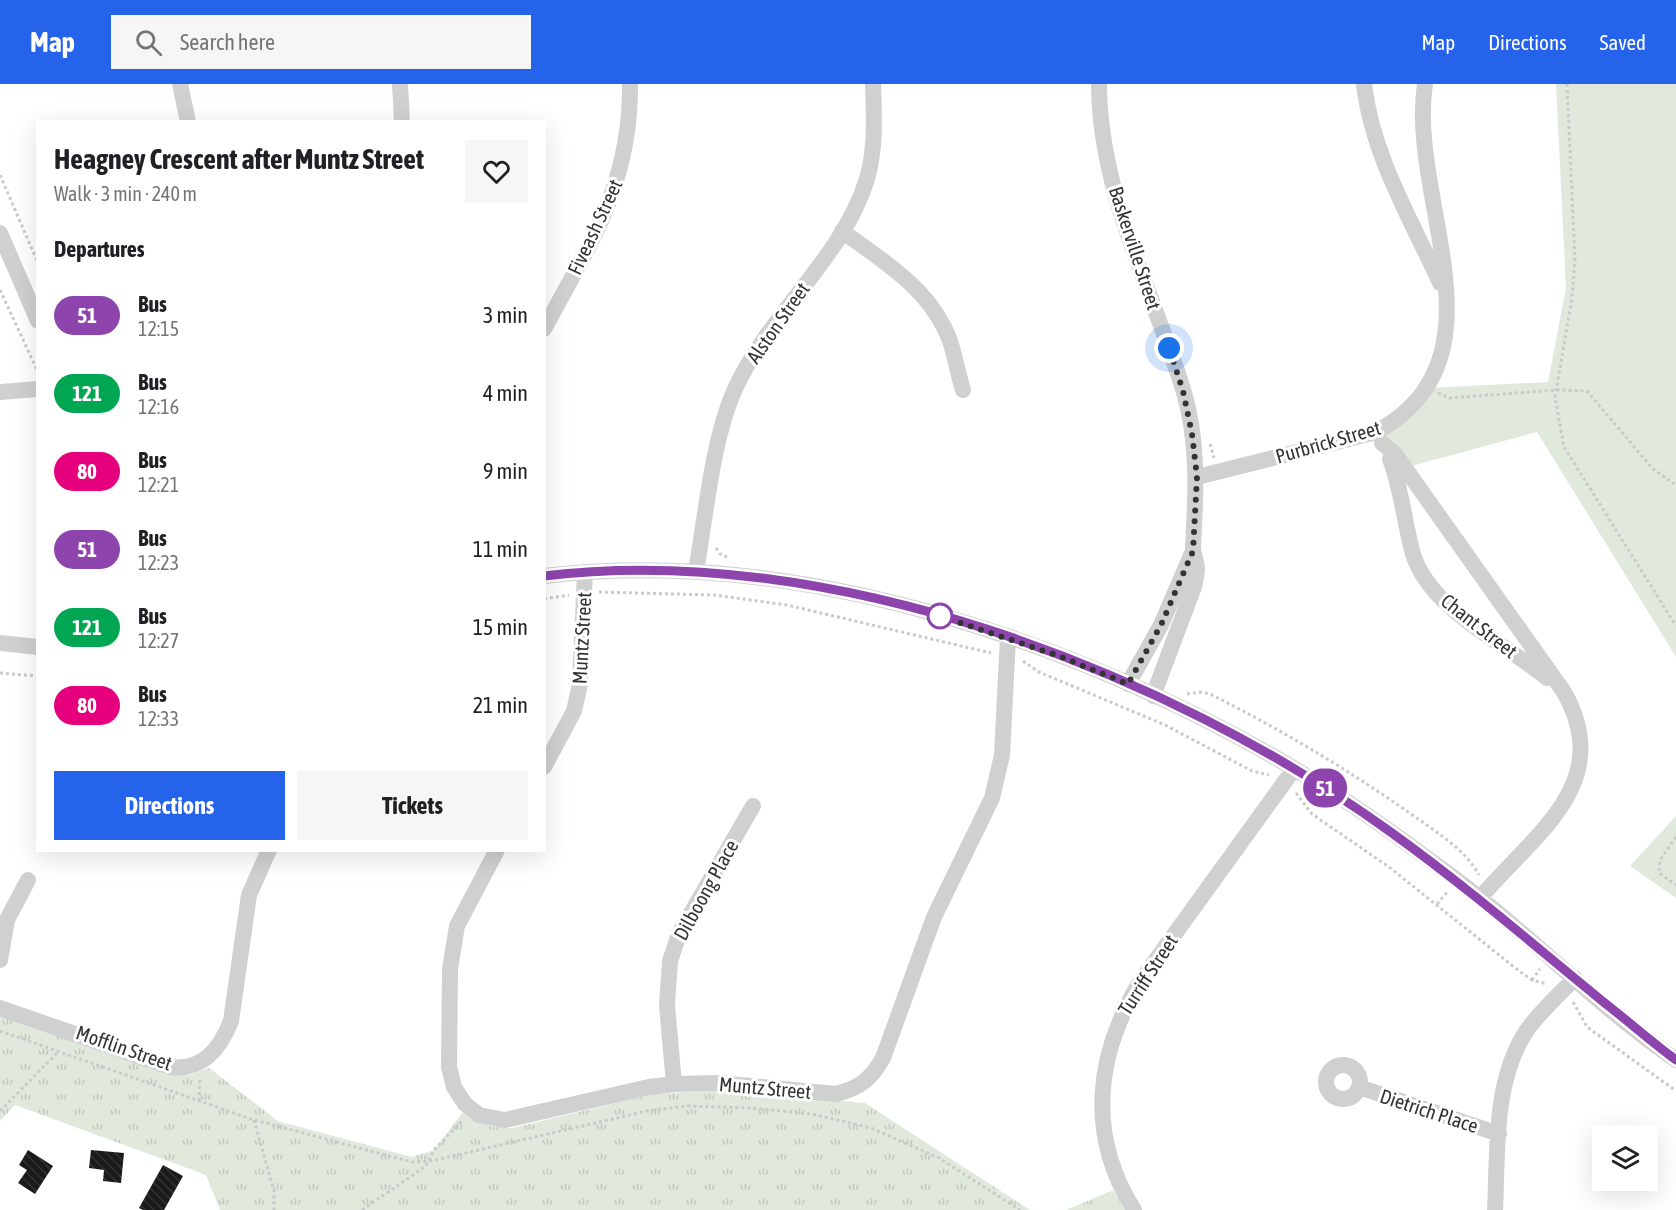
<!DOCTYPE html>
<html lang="en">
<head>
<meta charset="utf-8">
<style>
  body { margin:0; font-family:"Asap Condensed",sans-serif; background:#f6f6f6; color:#202124; height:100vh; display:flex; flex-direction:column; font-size:22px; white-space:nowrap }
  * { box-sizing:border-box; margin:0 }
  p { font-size:20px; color:#757577 }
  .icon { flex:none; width:33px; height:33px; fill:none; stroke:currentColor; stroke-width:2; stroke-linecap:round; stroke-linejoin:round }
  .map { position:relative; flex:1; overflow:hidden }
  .sheet { position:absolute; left:36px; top:36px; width:510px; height:732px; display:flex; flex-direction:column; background:#fff; border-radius:0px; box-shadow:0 6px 24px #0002 }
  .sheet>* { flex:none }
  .badge { padding:0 12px; border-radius:20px; font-size:21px; line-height:39px }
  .tools { position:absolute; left:1592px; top:1041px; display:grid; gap:12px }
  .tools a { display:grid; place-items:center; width:66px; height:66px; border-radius:0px; background:#fff; box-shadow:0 6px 24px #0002; font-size:30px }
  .you { position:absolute; width:30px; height:30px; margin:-15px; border:4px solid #fff; border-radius:50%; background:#1a73e8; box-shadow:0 0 0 9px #1a73e833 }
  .map>.badge { position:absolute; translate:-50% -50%; box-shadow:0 0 0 3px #fff }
  h2 { padding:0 18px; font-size:22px; line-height:54px }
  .round { display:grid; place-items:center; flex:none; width:63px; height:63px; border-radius:0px; background:#f6f6f6 }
  .summary { display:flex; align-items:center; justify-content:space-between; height:102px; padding:0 18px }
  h1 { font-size:28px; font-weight:700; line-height:45px }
  .cta { display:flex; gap:12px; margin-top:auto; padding:12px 18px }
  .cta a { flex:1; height:69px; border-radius:0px; background:#2563eb; color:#fff; font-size:24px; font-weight:700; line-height:69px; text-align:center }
  .cta a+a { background:#f6f6f6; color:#202124 }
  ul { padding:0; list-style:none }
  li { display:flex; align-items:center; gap:18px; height:78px; padding:0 18px }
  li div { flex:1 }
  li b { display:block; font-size:22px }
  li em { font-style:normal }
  li .badge { min-width:66px; font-weight:700; text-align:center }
  header { display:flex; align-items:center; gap:36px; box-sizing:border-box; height:84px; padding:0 30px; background:#2563eb; color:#fff }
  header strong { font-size:28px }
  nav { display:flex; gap:33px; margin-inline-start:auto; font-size:21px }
  .search { width:420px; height:54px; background:#f6f6f6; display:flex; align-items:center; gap:15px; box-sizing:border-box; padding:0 21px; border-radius:0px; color:#757577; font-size:22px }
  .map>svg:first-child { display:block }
  .grass { fill:#e1e9dd }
  .park { fill:url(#park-tufts) }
  .building { fill:url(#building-back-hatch) }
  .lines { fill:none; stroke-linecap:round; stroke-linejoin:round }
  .path { stroke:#cacaca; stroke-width:3; stroke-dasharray:3 3; stroke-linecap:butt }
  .minor { stroke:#d0d0d0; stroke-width:16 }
  .line-casing { stroke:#fff; stroke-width:14 }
  .line { stroke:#8e44ad; stroke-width:9 }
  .walk { stroke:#333; stroke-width:6; stroke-dasharray:0 10.8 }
  .stop-dot { fill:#fff; stroke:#8e44ad; stroke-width:3 }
  .labels { text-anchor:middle; stroke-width:6; stroke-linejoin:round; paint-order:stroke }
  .street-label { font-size:20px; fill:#333; stroke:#fff }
</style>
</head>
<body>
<header>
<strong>Map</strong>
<div class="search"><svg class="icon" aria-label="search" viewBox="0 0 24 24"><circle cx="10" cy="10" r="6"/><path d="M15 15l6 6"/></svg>Search here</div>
<nav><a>Map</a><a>Directions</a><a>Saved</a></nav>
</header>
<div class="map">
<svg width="1676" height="1126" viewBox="0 0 1676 1126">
  <defs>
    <pattern id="park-tufts" width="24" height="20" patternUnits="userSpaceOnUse" patternTransform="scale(1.5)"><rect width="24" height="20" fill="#e1e9dd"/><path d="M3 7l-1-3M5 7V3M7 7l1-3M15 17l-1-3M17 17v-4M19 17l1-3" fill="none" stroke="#c2c8be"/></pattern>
    <pattern id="building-back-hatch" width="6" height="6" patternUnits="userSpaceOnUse" patternTransform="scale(1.5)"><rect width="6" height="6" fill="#1a1a1a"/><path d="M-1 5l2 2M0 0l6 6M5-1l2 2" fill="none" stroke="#333"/></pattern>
  </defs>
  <rect width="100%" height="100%" fill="#fff"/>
  <path class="grass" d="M1556,0H1676V573L1537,348L1404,384L1376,348L1428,304L1548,298L1566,204Z
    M1676,732V814L1630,782Z"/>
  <path class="park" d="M0,932L173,991H189L209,984L278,1037L412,1073L434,1066L462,1029L490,1042L512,1044L653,1010L686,1008L729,1007L865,1019L1030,1126H220L206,1091L15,1021L0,1037Z
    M1113,1106L1124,1126H1066Z"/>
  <path class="building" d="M28,1066L53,1082L35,1110L18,1099L27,1086L19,1081Z
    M91,1066L124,1069L121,1099L103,1097L104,1086L89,1084Z
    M163,1081L183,1092L164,1126H143L139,1124Z"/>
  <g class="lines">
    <path class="path" d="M1567,0L1575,176L1572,214L1555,313L1564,363L1676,542
      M0,91L38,179
      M0,206L38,288
      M1438,309L1449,314L1556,306L1587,307L1653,385L1676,401
      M1210,360L1214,374
      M716,464L720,470L729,474
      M599,508L714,511L787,521L991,569
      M544,515L569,511
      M1023,577L1039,588L1165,641L1252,687L1269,691
      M0,589L38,592
      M1187,610L1201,608L1210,610C1280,645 1347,685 1411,730C1436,748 1464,764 1479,791
      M1296,709L1312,730L1389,783L1519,887L1532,896L1547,900
      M1676,753L1660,776L1659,789L1676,801
      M1437,820L1448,807
      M1532,896L1540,885
      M1573,918L1587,943L1676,1007
      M0,947L251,1035L412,1078L431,1077L647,1027L688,1022L750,1024L812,1030L871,1044L939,1074L1020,1126
      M199,1017L200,995
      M0,1027L59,967
      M254,1036L274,1107V1126
      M362,1126L426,1082L434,1066L462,1037"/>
    <path class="minor" d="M180,0L188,38
      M400,0L402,38
      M1099,0C1099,106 1152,206 1183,305C1199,357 1196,410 1193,463C1193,471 1197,478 1197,485C1197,491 1195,498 1194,503L1153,612
      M1364,0C1372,71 1411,135 1440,199
      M842,147C884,178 931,205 950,257C955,272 958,290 963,306
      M0,149L38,237
      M544,245C590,159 631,101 630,0
      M0,308L38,305
      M1382,359L1395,370L1564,608C1616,700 1534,750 1480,814
      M1390,375C1402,406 1404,438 1413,470C1430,525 1504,559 1547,594
      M1197,393L1376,348C1512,274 1407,116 1425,0
      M696,487C706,431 712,356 735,305C769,230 842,175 867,95C876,63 874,32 873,0
      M544,492C802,461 1095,562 1313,696C1362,726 1408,760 1454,794C1531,851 1597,922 1676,976
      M0,559L38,563
      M1128,600L1161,541L1193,467
      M544,683L574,627L580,600L585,488
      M497,766L457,842L450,885L449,983L454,1003L465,1020L479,1031L505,1036L649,1003L674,1000L719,999L836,1010C860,1004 871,995 883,974L934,833L992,714L1002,671L1008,554
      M0,876L7,836L28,796
      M0,924L170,983C203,987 220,965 231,937L249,811L269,766
      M1326 998a17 17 0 1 1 34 0a17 17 0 1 1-34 0Z
      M674,1000L667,921L670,877L679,850L753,722
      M1359,1003L1499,1050
      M1134,1126C1087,1051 1095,972 1140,898L1294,685
      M1495,1126C1498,1068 1493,1000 1525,949C1538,929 1558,912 1575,894"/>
  </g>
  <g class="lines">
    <g class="line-casing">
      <path id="line" d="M544,492C827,457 1165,585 1392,749C1467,803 1535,862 1606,920C1629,938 1652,958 1676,976"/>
    </g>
    <use href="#line" class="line"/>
    <path class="walk" d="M940,532L1059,572L1128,600L1161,541L1193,467L1197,393L1192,350L1183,307L1169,264"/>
  </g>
  <circle class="stop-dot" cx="940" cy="532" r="12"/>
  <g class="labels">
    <g class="street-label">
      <text transform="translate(595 143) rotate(-65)" y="7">Fiveash Street</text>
      <text transform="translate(1135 164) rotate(72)" y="7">Baskerville Street</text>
      <text transform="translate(778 239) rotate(-55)" y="7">Alston Street</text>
      <text transform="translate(1328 358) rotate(-16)" y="7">Purbrick Street</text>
      <text transform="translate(1479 542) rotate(38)" y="7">Chant Street</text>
      <text transform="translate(582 554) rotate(-87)" y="7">Muntz Street</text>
      <text transform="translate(706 806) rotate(-61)" y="7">Dilboong Place</text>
      <text transform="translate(1148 891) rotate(-57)" y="7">Turriff Street</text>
      <text transform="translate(124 964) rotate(19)" y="7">Mofflin Street</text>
      <text transform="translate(765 1004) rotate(5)" y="7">Muntz Street</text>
      <text transform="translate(1429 1027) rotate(18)" y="7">Dietrich Place</text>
    </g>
  </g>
</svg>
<div class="tools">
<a><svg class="icon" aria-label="layers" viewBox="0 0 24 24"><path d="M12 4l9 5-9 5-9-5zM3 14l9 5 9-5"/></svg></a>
</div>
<div class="you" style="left:1169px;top:264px"></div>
<b class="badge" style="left:1325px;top:704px;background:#8e44ad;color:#fff">51</b>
<section class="sheet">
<div class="summary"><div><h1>Heagney Crescent after Muntz Street</h1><p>Walk · 3 min · 240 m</p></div><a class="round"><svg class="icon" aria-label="heart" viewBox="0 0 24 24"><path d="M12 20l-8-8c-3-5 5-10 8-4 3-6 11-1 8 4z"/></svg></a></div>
<h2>Departures</h2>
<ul>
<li><span class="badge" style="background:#8e44ad;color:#fff">51</span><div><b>Bus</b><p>12:15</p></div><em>3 min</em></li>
<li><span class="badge" style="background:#00a651;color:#fff">121</span><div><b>Bus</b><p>12:16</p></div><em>4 min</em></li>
<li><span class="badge" style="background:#e6007e;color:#fff">80</span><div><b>Bus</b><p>12:21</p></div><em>9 min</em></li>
<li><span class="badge" style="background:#8e44ad;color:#fff">51</span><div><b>Bus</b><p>12:23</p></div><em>11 min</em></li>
<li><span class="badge" style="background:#00a651;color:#fff">121</span><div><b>Bus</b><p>12:27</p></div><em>15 min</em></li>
<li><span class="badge" style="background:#e6007e;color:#fff">80</span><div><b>Bus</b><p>12:33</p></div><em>21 min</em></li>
</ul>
<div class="cta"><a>Directions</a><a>Tickets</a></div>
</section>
</div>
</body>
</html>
